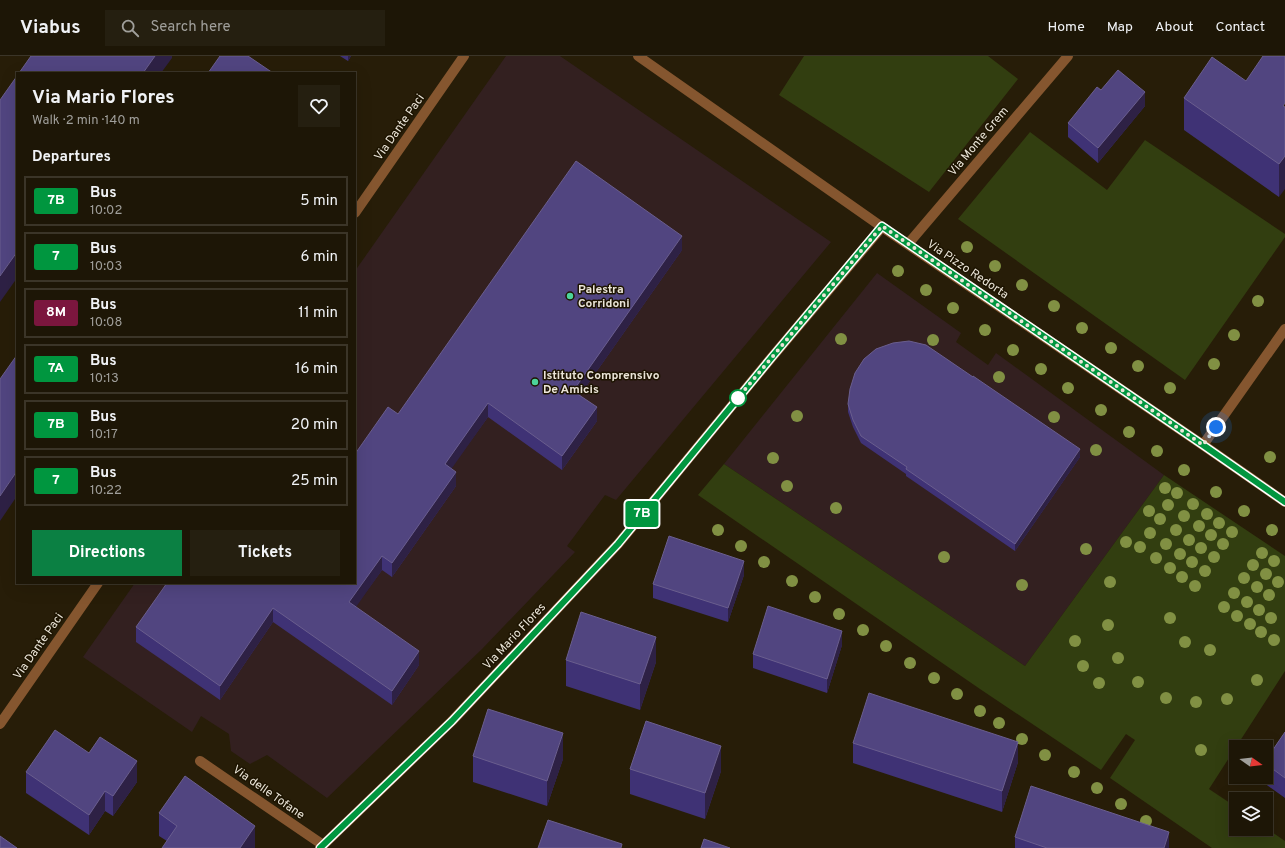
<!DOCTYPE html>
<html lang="en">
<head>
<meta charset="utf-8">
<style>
  body { margin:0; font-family:Overpass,sans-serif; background:#251f10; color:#f1f3f6; height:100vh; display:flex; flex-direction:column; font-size:15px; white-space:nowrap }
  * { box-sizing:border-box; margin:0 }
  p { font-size:13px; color:#a09f9b }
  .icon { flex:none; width:22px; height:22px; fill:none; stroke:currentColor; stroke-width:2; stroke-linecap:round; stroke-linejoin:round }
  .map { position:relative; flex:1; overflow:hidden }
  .sheet { position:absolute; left:16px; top:16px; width:340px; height:512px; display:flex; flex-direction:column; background:#1d1606; border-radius:0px; box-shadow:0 4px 16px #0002,0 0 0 1px #3b3528 }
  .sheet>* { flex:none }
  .badge { padding:0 8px; border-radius:3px; font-size:14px; line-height:26px }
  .needle { width:26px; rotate:104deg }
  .controls { position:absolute; left:1229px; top:684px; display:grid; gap:8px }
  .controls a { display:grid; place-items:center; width:44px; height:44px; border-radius:0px; background:#1d1606; box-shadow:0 4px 16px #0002,0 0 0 1px #3b3528; font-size:20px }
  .you { position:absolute; width:20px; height:20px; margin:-10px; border:3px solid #fff; border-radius:50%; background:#1a73e8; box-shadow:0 0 0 6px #1a73e833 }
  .map>.badge { position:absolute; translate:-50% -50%; box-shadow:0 0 0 2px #fff }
  h2 { padding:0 16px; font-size:15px; line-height:36px }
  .round { display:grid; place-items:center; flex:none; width:42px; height:42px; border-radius:0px; background:#251f10 }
  .summary { display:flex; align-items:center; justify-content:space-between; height:68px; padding:0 16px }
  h1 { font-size:19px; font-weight:700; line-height:30px }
  .action { display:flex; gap:8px; margin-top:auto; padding:8px 16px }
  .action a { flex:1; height:46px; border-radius:0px; background:#0b8043; color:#fff; font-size:16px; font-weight:700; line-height:46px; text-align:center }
  .action a+a { background:#251f10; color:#f1f3f6 }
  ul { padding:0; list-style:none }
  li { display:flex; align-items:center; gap:12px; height:50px; margin:0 8px 6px; padding:0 8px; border:2px solid #3b3528; border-radius:0px }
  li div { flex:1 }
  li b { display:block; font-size:15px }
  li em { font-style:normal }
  li .badge { min-width:44px; font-weight:700; text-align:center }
  header { display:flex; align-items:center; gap:24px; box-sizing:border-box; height:56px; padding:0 20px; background:#1d1606; border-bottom:1px solid #3b3528 }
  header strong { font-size:19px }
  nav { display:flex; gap:22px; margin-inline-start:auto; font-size:14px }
  .search { width:280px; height:36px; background:#251f10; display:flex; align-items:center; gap:10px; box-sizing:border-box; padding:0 14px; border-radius:0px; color:#a09f9b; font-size:15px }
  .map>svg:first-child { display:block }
  .education { fill:#332020 }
  .green { fill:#323e10 }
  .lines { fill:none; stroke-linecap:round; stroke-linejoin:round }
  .minor { stroke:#85562f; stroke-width:10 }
  .tree { fill:#819043 }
  .wall { fill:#3f3275 }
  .shaded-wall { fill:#2e2145 }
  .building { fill:#514580; stroke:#6a5e8e }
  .line-casing { stroke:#fff; stroke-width:9 }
  .line { stroke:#00963f; stroke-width:6 }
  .walk { stroke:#ebe5d8; stroke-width:4; stroke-dasharray:0 7.2 }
  .poi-dot { fill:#4cd39a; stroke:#1d1401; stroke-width:1.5 }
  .stop-dot { fill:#fff; stroke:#00963f; stroke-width:2 }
  .labels { text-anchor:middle; stroke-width:3; stroke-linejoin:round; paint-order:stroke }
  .street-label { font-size:12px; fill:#ebe5d8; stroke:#1d1401 }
  .poi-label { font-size:12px; font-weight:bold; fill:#ebe5d8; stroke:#1d1401; text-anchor:start }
</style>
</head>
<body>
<header>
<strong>Viabus</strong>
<div class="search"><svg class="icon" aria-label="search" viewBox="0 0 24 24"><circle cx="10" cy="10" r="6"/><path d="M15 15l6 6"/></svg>Search here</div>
<nav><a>Home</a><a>Map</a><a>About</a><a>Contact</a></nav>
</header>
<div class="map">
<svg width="1285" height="792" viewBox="0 0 1285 792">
  <rect width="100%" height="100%" fill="#271d08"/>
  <path class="education" d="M506,0H560L831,186L616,444L605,439L567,490L575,496L482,593L327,742L267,699L250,708L231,695L229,678L201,660L192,676L83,601L135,527H355V215Z
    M877,217L961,277L956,286L988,309L996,297L1164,419L1025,610L724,408Z"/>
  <path class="green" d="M804,0H988L1018,23L929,136L779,39Z
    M1030,76L1107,134L1145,84L1285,178V181L1185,324L958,163Z
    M724,408L1025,610L1164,419L1285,500V615L1209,733L1236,751V773H1266V772L1285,785V792H1212L1110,722L1135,684L1126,678L1101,714L980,633L698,439Z"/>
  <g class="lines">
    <path class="minor" d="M638,0L882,171L1203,389L1285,446
      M355,157L464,0
      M908,188L1068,0
      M1203,389L1285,273
      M0,668L98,527
      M200,705L323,789
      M320,792L452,665L618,488L772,301L882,171"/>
  </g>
  <g class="tree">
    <circle cx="967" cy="191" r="6"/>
    <circle cx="995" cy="210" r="6"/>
    <circle cx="898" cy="215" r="6"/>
    <circle cx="1022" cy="229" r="6"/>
    <circle cx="926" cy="234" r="6"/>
    <circle cx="1258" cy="245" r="6"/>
    <circle cx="1054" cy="250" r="6"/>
    <circle cx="953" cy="252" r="6"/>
    <circle cx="1082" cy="272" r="6"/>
    <circle cx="985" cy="274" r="6"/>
    <circle cx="1234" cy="279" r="6"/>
    <circle cx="841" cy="283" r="6"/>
    <circle cx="933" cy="284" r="6"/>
    <circle cx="1111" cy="292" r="6"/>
    <circle cx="1013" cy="294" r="6"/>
    <circle cx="1214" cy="308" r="6"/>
    <circle cx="1138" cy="310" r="6"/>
    <circle cx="1041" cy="313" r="6"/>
    <circle cx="999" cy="321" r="6"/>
    <circle cx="1068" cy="332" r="6"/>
    <circle cx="1170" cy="332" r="6"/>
    <circle cx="1101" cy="354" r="6"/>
    <circle cx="797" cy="360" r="6"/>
    <circle cx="1054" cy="361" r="6"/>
    <circle cx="1129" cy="376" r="6"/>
    <circle cx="1096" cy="394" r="6"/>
    <circle cx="1157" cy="395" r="6"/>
    <circle cx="1270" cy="401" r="6"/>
    <circle cx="773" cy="402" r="6"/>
    <circle cx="1184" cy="414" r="6"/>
    <circle cx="787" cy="430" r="6"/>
    <circle cx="1165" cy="432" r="6"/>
    <circle cx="1216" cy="436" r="6"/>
    <circle cx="1177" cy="437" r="6"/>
    <circle cx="1193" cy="448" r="6"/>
    <circle cx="1168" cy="449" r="6"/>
    <circle cx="836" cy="452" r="6"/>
    <circle cx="1149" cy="455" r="6"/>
    <circle cx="1244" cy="455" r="6"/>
    <circle cx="1207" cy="458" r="6"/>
    <circle cx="1184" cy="460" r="6"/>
    <circle cx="1160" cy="463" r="6"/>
    <circle cx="1219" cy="467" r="6"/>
    <circle cx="1199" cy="470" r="6"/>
    <circle cx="718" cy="474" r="6"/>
    <circle cx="1176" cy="474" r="6"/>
    <circle cx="1272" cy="474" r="6"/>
    <circle cx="1232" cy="476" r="6"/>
    <circle cx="1150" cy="477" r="6"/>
    <circle cx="1211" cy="479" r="6"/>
    <circle cx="1189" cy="484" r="6"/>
    <circle cx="1126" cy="486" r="6"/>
    <circle cx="1166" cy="488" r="6"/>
    <circle cx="1223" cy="488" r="6"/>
    <circle cx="741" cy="490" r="6"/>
    <circle cx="1140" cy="491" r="6"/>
    <circle cx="1201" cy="492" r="6"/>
    <circle cx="1086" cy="493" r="6"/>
    <circle cx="1262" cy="497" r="6"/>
    <circle cx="1180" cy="498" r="6"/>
    <circle cx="944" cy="501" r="6"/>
    <circle cx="1214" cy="501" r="6"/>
    <circle cx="1156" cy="502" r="6"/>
    <circle cx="1274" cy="505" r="6"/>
    <circle cx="764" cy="506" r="6"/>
    <circle cx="1192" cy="506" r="6"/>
    <circle cx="1253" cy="509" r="6"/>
    <circle cx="1170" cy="512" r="6"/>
    <circle cx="1205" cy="515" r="6"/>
    <circle cx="1266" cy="518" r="6"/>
    <circle cx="1182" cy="521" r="6"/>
    <circle cx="1244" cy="522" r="6"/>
    <circle cx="792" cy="525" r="6"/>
    <circle cx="1110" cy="526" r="6"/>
    <circle cx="1278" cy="526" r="6"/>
    <circle cx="1022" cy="529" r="6"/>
    <circle cx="1195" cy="530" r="6"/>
    <circle cx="1257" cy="531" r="6"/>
    <circle cx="1234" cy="537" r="6"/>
    <circle cx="1269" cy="539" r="6"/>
    <circle cx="815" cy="541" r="6"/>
    <circle cx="1247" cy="546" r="6"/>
    <circle cx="1224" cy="551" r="6"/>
    <circle cx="1259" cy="554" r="6"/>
    <circle cx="839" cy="558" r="6"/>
    <circle cx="1237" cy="560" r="6"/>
    <circle cx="1170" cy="562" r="6"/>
    <circle cx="1271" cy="562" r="6"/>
    <circle cx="1250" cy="568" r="6"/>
    <circle cx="1108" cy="569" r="6"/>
    <circle cx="863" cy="574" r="6"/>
    <circle cx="1261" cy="576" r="6"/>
    <circle cx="1274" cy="584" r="6"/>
    <circle cx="1075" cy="585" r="6"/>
    <circle cx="1185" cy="586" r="6"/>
    <circle cx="886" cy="590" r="6"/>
    <circle cx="1210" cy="594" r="6"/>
    <circle cx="1118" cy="602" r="6"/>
    <circle cx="910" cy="607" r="6"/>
    <circle cx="1083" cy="610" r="6"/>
    <circle cx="934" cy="622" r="6"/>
    <circle cx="1257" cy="624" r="6"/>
    <circle cx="1138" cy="626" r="6"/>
    <circle cx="1099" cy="627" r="6"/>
    <circle cx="957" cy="638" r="6"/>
    <circle cx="1166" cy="642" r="6"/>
    <circle cx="1227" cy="643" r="6"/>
    <circle cx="1196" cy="646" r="6"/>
    <circle cx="980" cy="655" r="6"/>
    <circle cx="999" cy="667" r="6"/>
    <circle cx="1022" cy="683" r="6"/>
    <circle cx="1201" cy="694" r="6"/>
    <circle cx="1045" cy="699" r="6"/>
    <circle cx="1074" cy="716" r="6"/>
    <circle cx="1097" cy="732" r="6"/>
    <circle cx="1121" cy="748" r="6"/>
    <circle cx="1146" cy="765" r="6"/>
  </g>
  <path class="wall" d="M340,0H351L348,5Z
    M1285,0L1279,141L1184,74V42L1246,25Z
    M1101,34L1145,50L1098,107L1068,81V67Z
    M682,194L580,339L597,365L562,414L488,361L451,412L456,430L392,521L382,514L355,551L419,609L392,649L273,566L220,644L136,586V571L355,527L398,358Z
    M848,348L1080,401L1015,495L906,420V418L861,387L853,371L848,356Z
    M744,519L728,566L653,542V528Z
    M842,589L827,637L753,612V598Z
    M566,604L656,606L640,654L566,630Z
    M1285,676V742L1264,727V721H1266V704Z
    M853,687L1018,706L1002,756L853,707Z
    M89,697L137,726L113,760L105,755L89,779L26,737V716Z
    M473,700L563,703L547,750L473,726Z
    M630,713L721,715L705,763L630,738Z
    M159,757L255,792L167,785L159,780Z
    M1015,781L1169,792H1015Z"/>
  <path class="shaded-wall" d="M155,0H172V2L161,17H143Z
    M348,0H351L348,5Z
    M1145,36V50L1098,107V92Z
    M1285,100V133L1279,141V108Z
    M682,180V194L573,349V335Z
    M17,196V222L0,246V220Z
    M488,347V361L445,422V408Z
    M597,351V365L562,414V400Z
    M1080,393V401L1015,495V488Z
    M17,415V440L0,465V440Z
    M456,416V430L392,521V507Z
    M382,500V514L349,561V546Z
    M744,505V519L728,566V552Z
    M273,552V566L220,644V630Z
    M842,575V589L827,637V623Z
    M656,581V606L640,654V628Z
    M419,595V609L392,649V635Z
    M563,677V703L547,750V725Z
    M1018,686V706L1002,756V735Z
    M721,690V715L705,763V737Z
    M137,705V726L113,760V740Z
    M105,735V755L89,779V759Z
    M255,770V792H240Z
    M1169,776V792H1164Z"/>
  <path class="building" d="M31,0H155L143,17H19Z
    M220,0H248L273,17H208Z
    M1263,0H1285V47L1283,50L1285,51V100L1279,108L1184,42L1212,1L1246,25Z
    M1118,14L1145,36L1098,92L1068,67L1097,31L1101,34Z
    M17,20V196L0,220V44Z
    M576,105L682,180L573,335L597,351L562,400L488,347L445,408L456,416L392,507L382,500L349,546L419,595L392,635L273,552L220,630L136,571L167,527H355V398L388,351L398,358Z
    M909,285L926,289L973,321V320L1080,393L1015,488L906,413L907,411L861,380L853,364L848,348L850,333L855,317L864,303L876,293L893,287Z
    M17,299V415L0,440V323Z
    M669,480L744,505L728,552L653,528Z
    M768,550L842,575L827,623L753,598Z
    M581,556L656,581L640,628L566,604Z
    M869,637L1018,686L1002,735L853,687Z
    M488,653L563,677L547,725L473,700Z
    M646,665L721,690L705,737L630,713Z
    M55,674L89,697L100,681L137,705L113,740L105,735L89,759L26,716Z
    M1285,676V722L1266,708V704Z
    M185,720L255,770L240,792H162L177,770L159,757Z
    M1031,730L1169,776L1164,792H1047L1015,781Z
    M548,764L622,788L621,792H538Z
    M0,780L17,792H0Z
    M704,783L730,792H701Z"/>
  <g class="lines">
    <g class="line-casing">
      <path id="line" d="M320,792L452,665L618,488L772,301L882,170L1203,389L1285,446"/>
    </g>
    <use href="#line" class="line"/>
    <path class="walk" d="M738,342L737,343L882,170L1203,389L1216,371"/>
  </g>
  <g class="poi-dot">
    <circle cx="570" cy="240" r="4"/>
    <circle cx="535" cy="326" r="4"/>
  </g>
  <circle class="stop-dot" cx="738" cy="342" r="8"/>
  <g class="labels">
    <g class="street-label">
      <text transform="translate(399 71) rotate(-55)" y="4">Via Dante Paci</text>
      <text transform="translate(978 85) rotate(-50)" y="4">Via Monte Grem</text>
      <text transform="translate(968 213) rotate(34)" y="4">Via Pizzo Redorta</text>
      <text transform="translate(514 580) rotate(-47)" y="4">Via Mario Flores</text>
      <text transform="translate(38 590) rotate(-55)" y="4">Via Dante Paci</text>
      <text transform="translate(269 736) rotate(35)" y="4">Via delle Tofane</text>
    </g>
    <g class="poi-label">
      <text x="578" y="237">Palestra<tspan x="578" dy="14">Corridoni</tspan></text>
      <text x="543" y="323">Istituto Comprensivo<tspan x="543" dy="14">De Amicis</tspan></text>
    </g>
  </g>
</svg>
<div class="controls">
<a><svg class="needle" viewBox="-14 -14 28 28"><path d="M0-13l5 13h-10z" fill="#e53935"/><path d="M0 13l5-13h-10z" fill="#a09f9b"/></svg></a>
<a><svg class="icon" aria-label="layers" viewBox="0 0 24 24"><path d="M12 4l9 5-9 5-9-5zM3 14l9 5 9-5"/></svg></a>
</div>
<div class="you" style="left:1216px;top:371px"></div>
<b class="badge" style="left:642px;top:458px;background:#00963f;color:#fff">7B</b>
<section class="sheet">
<div class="summary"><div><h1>Via Mario Flores</h1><p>Walk · 2 min · 140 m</p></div><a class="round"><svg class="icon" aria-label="heart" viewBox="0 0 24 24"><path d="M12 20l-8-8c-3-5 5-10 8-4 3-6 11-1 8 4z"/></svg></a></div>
<h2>Departures</h2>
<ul>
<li><span class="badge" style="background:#00963f;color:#fff">7B</span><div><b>Bus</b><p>10:02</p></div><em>5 min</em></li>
<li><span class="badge" style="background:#00963f;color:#fff">7</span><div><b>Bus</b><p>10:03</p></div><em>6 min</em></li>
<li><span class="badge" style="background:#7b163e;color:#fff">8M</span><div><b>Bus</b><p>10:08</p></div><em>11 min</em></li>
<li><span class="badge" style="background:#00963f;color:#fff">7A</span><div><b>Bus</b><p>10:13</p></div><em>16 min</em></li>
<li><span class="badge" style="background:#00963f;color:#fff">7B</span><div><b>Bus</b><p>10:17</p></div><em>20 min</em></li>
<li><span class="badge" style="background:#00963f;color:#fff">7</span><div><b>Bus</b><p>10:22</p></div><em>25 min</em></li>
</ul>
<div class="action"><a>Directions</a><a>Tickets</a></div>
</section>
</div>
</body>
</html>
